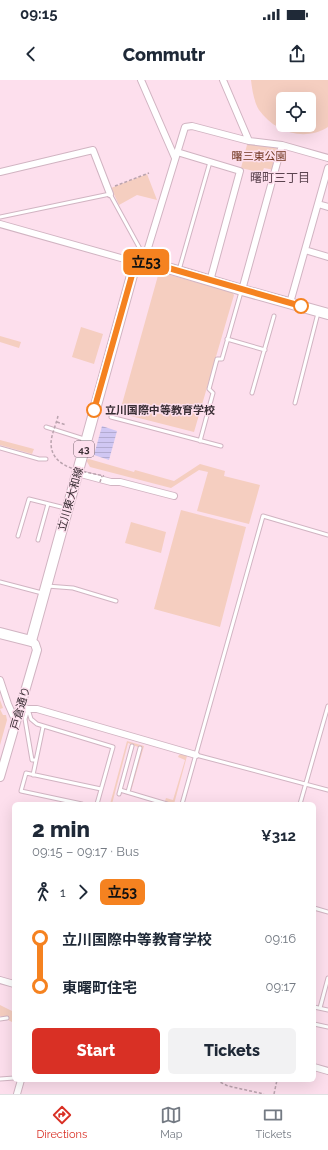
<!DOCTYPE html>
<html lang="en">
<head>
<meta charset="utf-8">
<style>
  body { margin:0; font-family:Raleway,"Noto Sans JP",sans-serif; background:#f2f2f3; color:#1f2937; height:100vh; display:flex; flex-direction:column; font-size:15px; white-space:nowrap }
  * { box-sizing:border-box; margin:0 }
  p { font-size:13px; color:#747a83 }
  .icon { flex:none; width:22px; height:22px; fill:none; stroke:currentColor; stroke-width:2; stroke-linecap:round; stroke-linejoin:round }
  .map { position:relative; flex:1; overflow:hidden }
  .side { position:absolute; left:12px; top:722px; width:304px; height:280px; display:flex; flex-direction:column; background:#fff; border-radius:6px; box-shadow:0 4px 16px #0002 }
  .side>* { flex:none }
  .badge { padding:0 8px; border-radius:6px; font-size:14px; line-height:26px }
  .controls { position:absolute; left:276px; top:12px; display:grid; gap:8px }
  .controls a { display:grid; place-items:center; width:40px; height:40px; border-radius:6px; background:#fff; box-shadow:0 4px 16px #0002; font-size:20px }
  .map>.badge { position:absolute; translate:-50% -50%; box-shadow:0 0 0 2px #fff }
  .legs { display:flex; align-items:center; gap:6px; height:44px; padding:0 20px; font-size:13px }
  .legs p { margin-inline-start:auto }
  .head { display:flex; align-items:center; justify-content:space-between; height:68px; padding:0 20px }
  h1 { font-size:22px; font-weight:800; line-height:30px }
  .button { display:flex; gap:8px; margin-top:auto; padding:8px 20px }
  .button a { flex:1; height:46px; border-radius:6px; background:#d93025; color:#fff; font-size:16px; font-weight:800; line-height:46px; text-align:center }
  .button a+a { background:#f2f2f3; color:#1f2937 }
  ul { padding:0 20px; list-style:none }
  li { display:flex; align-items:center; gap:14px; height:48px; font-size:15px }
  li i { display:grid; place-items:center; width:6px; height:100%; margin:0 5px; background:currentColor }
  li i::after { content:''; width:10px; height:10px; margin:-5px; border:3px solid; border-radius:50%; background:#fff }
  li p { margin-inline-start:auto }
  li:first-child i { background:linear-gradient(#0000 50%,currentColor 0) }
  li:last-child i { background:linear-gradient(currentColor 50%,#0000 0) }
  .status { display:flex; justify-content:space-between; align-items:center; height:28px; padding:0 20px; background:#fff; direction:ltr }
  .status svg { height:11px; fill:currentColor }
  header { display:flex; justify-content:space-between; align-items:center; height:52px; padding:0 20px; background:#fff; font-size:18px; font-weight:800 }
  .tab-bar { display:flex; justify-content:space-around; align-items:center; height:56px; border-top:1px solid #e0e1e3; background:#fff; font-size:11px; color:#747a83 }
  .tab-bar a { display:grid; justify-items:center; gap:2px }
  .tab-bar .current { color:#d93025 }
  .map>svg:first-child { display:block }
  .green { fill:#f5cec0; fill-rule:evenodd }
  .water { fill:url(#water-rules) }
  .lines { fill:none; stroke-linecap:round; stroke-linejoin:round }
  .service-casing { stroke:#d1b4c2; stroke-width:5 }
  .minor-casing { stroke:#d1b4c2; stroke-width:8 }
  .tertiary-casing { stroke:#d1b4c2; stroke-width:10 }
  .primary-casing { stroke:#d1b4c2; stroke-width:12 }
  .path { stroke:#baa3ae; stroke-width:1.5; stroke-dasharray:3 2; stroke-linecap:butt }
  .service { stroke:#fff; stroke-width:3 }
  .minor { stroke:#fff; stroke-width:6 }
  .tertiary { stroke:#fff; stroke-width:8 }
  .primary { stroke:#fff; stroke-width:10 }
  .path-bridge { stroke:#baa3ae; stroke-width:1.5; stroke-dasharray:3 2; stroke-linecap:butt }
  .line-1-casing { stroke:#fff; stroke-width:9 }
  .line-1 { stroke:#f58220; stroke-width:6 }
  .stop-1-dot { fill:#fff; stroke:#f58220; stroke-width:2 }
  .labels { text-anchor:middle; stroke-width:3; stroke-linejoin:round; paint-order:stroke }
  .shield { fill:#fddfed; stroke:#74636c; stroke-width:1 }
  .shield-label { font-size:10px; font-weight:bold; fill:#392e34 }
  .park-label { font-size:11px; fill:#70351f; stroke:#fddfed }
  .stop-label { font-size:11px; font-weight:bold; fill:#392e34; stroke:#fddfed; text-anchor:start }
  .street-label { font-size:11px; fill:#392e34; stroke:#fddfed }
  .neighbourhood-label { font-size:12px; fill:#5b434f; stroke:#fddfed }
</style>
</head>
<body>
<div class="status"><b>09:15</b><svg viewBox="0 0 49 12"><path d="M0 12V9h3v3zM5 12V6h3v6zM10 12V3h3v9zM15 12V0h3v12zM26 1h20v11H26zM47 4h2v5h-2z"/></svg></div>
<header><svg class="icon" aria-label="back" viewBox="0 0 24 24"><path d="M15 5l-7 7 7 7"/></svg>Commutr<svg class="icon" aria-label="share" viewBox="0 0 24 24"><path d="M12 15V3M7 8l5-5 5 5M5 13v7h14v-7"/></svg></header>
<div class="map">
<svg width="328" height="1014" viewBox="0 0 328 1014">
  <defs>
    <pattern id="water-rules" width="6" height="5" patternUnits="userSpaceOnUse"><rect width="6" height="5" fill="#d0c7f3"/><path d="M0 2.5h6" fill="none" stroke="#b3abd1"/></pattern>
  </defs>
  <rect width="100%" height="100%" fill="#fddfed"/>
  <path class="green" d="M251,0H328V47C304,62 275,52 259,30C254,22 252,9 251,0ZM283,19H309V45H283Z
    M248,61L281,66L274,90L264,88L262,93L241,88Z
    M147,94L157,120L137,115L119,125L111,108Z
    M159,192L232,212L234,215L194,352L127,335L122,324Z
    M81,247L103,254L94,284L72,277Z
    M0,256L21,262L19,268L0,262Z
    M0,360L34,369L32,374L0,365Z
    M89,379L134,392L135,390L174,401L200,384L225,391L224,396L260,405L249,444L197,431L208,392L199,390L171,408L90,387L86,380Z
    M181,430L246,447L220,547L154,529Z
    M131,442L166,452L161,473L125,463Z
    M0,620L3,628L0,629L3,635H6L7,640L0,665Z
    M127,661L144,666L131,711H129L141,667L139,666L138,667L128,663L112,724H110Z
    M181,674L187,676L174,724L165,721L166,718L173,720L185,680L178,677L179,675Z
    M0,925L14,932V943L0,936Z"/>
  <path class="water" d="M102,346L117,351L109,380L94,375Z"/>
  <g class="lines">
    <g class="service-casing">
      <path id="service" d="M0,137L110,114L145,178
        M179,190L210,82
        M227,259L265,270
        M252,313L274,236
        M295,323L318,233
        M111,337L221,366
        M46,347L84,359
        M200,361L213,313L209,309L217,279H222L241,212
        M0,368L39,379H46
        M18,456L29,419L65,428
        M38,460L48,424
        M0,502L42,513
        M47,506L73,508L116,521
        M28,629L31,639L37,644L113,667L97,724
        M28,629L25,639L32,680H36
        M196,675L328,710
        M33,695L43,647
        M120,710L167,724
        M128,712L140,668
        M119,714L132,666
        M82,724L21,711L26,693L101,709
        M182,724L263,436L328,455
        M300,724L328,626
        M314,828L328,832
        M314,927L328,930
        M320,928L328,898
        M0,939L7,938
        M314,944L328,947
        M0,999L14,998"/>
    </g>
    <g class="minor-casing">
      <path id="minor" d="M141,0L175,78
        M223,0L249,61
        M177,72L240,91L210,201
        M0,92L93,70L110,114
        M318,124L328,127
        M0,144L135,182L144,181L185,47L192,46L249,61L282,65L328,78
        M305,170L328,177
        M242,210L282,65
        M290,223L328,88
        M77,393L111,402H120L174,416
        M0,600L8,624L16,642
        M21,627L28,629H37L196,675
        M0,900L14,904
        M314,987L328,991
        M17,1014L21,1000"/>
    </g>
    <g class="tertiary-casing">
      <path id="tertiary" d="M0,697L37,570L35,564L31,561"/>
    </g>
    <g class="primary-casing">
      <path id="primary" d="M0,553L31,561L134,188L144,181L242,210L328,234"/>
    </g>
    <path class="path" d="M115,106L149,93
      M57,342L66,345
      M216,1000L228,1006L264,1014
      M274,1014L277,1000"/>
    <use href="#service" class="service"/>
    <use href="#minor" class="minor"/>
    <use href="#tertiary" class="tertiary"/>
    <use href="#primary" class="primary"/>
    <path class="path-bridge" d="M58,336C56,345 51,355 51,364C52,390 85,391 104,396
      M100,402L102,396"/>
  </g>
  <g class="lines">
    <g class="line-1-casing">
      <path id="line-1" d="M94,330L134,188L144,181L301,226"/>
    </g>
    <use href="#line-1" class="line-1"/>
  </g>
  <g class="stop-1-dot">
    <circle cx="301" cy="226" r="7"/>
    <circle cx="94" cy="330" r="7"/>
  </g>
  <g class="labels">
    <rect class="shield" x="74" y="361" width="20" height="16" rx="3"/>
    <g class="shield-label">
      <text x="84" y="373">43</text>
    </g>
    <g class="park-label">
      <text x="259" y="80">曙三東公園</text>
    </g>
    <g class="stop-label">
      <text x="105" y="334">立川国際中等教育学校</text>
    </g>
    <g class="street-label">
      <text transform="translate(70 419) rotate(-74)" y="4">立川東大和線</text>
      <text transform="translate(20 628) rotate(-74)" y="4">戸倉通り</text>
    </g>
    <g class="neighbourhood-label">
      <text x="280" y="102">曙町三丁目</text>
    </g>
  </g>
</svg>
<div class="controls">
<a><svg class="icon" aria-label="locate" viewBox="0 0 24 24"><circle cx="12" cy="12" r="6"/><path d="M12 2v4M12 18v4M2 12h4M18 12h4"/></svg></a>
</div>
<b class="badge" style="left:146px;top:182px;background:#f58220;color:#111">立53</b>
<section class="side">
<div class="head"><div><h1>2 min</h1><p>09:15 – 09:17 · Bus</p></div><b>¥312</b></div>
<div class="legs"><svg class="icon" aria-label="walk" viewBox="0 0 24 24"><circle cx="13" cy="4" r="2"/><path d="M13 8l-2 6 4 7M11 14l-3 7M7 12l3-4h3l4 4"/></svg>1<svg class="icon" aria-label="forward" viewBox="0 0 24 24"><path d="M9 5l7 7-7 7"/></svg><b class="badge" style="background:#f58220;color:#111">立53</b></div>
<ul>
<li><i style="color:#f58220"></i><b>立川国際中等教育学校</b><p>09:16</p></li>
<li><i style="color:#f58220"></i><b>東曙町住宅</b><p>09:17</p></li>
</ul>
<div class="button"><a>Start</a><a>Tickets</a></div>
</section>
</div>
<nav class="tab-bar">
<a class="current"><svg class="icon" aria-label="directions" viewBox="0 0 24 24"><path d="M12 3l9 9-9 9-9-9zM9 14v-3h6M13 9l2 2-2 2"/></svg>Directions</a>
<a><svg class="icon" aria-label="map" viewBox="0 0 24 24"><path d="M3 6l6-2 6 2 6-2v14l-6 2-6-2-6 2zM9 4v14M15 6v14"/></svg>Map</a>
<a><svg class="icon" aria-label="tickets" viewBox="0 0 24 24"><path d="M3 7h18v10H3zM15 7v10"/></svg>Tickets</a>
</nav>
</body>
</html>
